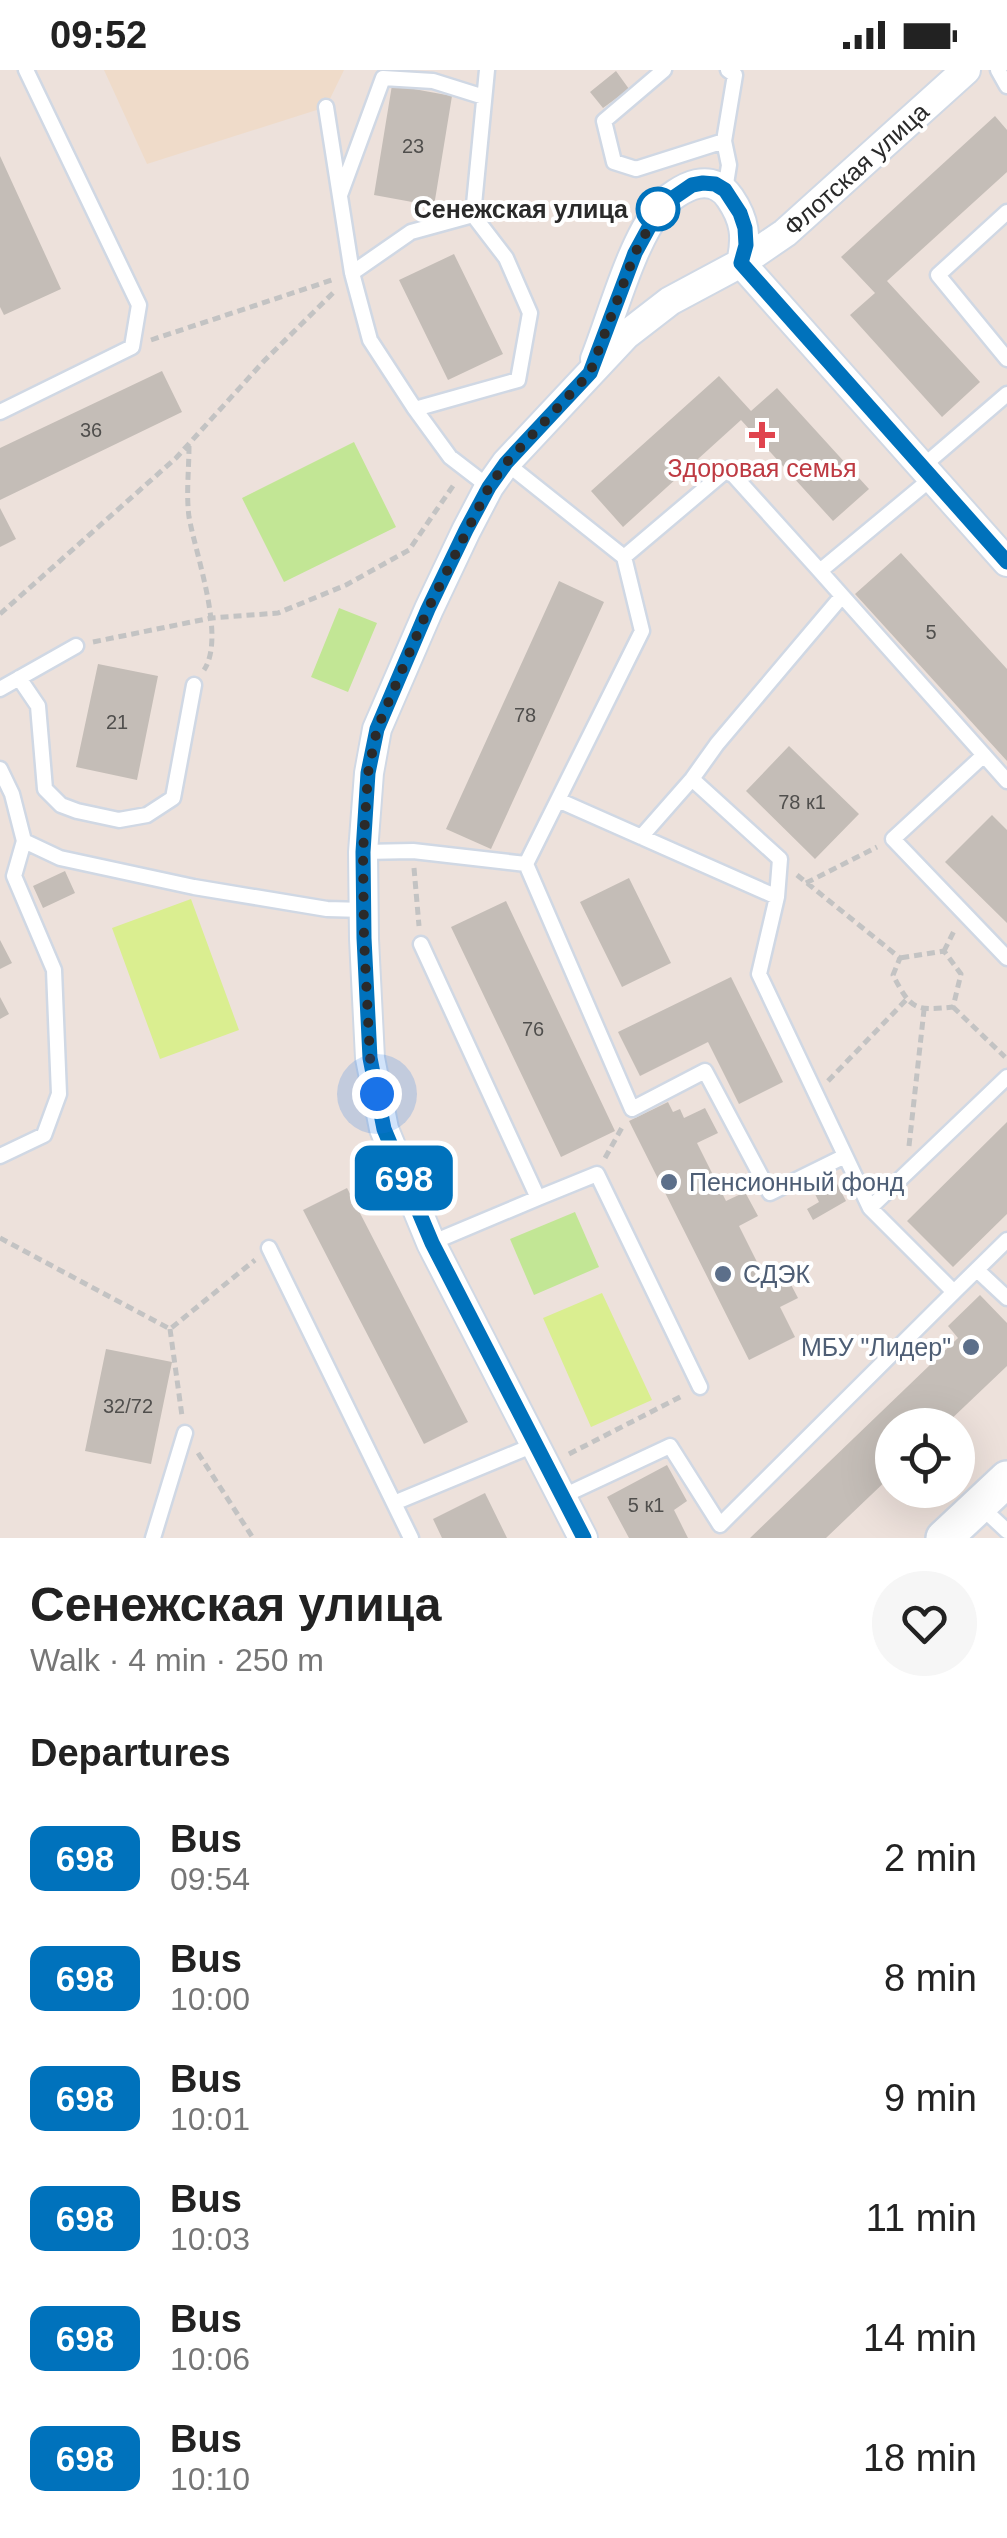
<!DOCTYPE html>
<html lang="en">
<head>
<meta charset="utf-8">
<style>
  body { margin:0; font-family:Arial,sans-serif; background:#f6f6f6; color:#222; height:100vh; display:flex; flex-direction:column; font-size:38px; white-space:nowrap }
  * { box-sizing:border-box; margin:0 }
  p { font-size:32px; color:#767676 }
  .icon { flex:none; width:55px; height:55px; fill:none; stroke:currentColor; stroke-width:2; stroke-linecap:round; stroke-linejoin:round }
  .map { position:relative; height:1468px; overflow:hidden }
  .details { display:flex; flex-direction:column; background:#fff; flex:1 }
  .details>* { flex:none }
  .badge { padding:0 20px; border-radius:15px; font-size:35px; line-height:65px }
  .tools { position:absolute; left:875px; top:1338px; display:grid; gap:20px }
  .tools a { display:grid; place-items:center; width:100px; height:100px; border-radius:50%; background:#fff; box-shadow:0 10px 40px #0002; font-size:50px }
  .you { position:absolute; width:50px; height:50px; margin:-25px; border:8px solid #fff; border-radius:50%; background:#1a73e8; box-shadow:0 0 0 15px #1a73e833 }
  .map>.badge { position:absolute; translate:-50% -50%; box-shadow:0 0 0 5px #fff }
  h2 { padding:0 30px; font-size:38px; line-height:90px }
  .round { display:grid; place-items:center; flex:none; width:105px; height:105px; border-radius:52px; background:#f6f6f6 }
  .head { display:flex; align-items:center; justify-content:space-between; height:170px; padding:0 30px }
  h1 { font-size:48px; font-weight:700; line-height:75px }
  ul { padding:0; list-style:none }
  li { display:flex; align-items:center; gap:30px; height:120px; padding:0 30px }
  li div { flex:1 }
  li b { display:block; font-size:38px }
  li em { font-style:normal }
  li .badge { min-width:110px; font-weight:700; text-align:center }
  .status { display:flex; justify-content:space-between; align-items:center; height:70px; padding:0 50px; background:#fff; direction:ltr }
  .status svg { height:28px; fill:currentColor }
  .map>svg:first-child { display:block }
  .education { fill:#efdbc9 }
  .green { fill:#c2e695 }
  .pitch { fill:#daee90 }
  .building { fill:#c4bdb7 }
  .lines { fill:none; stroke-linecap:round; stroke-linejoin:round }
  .service-casing { stroke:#d0d8e4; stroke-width:19 }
  .minor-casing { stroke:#d0d8e4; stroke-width:32 }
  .tertiary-casing { stroke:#d0d8e4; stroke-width:40 }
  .path { stroke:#c3c3c3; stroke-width:5; stroke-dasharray:8 5; stroke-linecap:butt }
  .service { stroke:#fff; stroke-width:14 }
  .minor { stroke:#fff; stroke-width:28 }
  .tertiary { stroke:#fff; stroke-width:35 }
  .line-casing { stroke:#fff; stroke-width:22 }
  .line { stroke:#0072bc; stroke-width:15 }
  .walk { stroke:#2a2a2a; stroke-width:10; stroke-dasharray:0 18 }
  .stop-dot { fill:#fff; stroke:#0072bc; stroke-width:5 }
  .health-dot { fill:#e0444e; stroke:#fff; stroke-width:4 }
  .service-dot { fill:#5c6f8a; stroke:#fff; stroke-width:4 }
  .labels { text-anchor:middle; stroke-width:8; stroke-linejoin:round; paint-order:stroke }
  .number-label { font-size:20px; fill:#504f4d }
  .street-label { font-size:25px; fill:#2a2a2a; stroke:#fff }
  .stop-label { font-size:25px; font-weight:bold; fill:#2a2a2a; stroke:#fff; text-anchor:end }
  .health-label { font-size:25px; fill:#be3a42; stroke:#fff }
  .service-label { font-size:25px; fill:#4e5e75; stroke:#fff; text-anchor:start }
</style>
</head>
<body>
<div class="status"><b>09:52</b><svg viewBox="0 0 49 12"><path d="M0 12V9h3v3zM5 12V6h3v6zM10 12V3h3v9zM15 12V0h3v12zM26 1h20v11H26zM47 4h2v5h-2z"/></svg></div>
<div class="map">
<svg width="1007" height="1468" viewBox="0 0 1007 1468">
  <rect width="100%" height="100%" fill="#ede1db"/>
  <path class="education" d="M104,0H344L326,37L147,94Z"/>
  <path class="green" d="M354,372L396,457L284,512L242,428Z
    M339,538L377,553L348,622L311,607Z
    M575,1142L599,1197L534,1225L510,1169Z"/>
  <path class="pitch" d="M191,829L239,960L160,989L112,858Z
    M602,1223L652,1330L591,1357L543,1248Z"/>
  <path class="building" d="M616,1L629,19L603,38L590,22Z
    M392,15L452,26L434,136L374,125Z
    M995,46L1007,60V102L887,211L980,312L942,347L850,245L875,223L841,187Z
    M0,86L61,219L4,245L0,237Z
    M454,184L503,284L448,310L399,210Z
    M162,301L182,342L0,430V378Z
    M719,306L751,341L777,318L869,419L833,451L741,350L623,457L591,421Z
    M0,438L16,469L0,477Z
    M901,483L1007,599V691L855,524Z
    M559,511L604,532L491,779L446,759Z
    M98,594L158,606L137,710L76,697Z
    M789,676L859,744L815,789L746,721Z
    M992,745L1007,760V853L945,792Z
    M65,801L75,823L43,838L33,816Z
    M629,808L671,893L622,917L580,832Z
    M506,831L615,1061L561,1087L451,857Z
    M0,870L12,893L0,899Z
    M731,907L783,1012L739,1034L708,972L640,1006L618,962Z
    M0,927L9,944L0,949Z
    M668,1032L673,1042L680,1039L684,1048L705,1038L718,1063L697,1073L726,1131L745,1122L758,1146L739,1156L768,1214L786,1205L798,1228L780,1237L795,1267L749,1290L629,1051Z
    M1007,1052V1144L953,1197L907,1151Z
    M835,1110L846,1131L813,1150L807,1139L819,1132L814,1122Z
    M347,1118L468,1352L424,1374L303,1140Z
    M980,1225L1007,1253V1296L945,1355H892V1405L826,1468H750L958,1268L948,1256Z
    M106,1279L172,1292L151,1394L85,1381Z
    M667,1395L687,1431L674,1440L688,1468H629L607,1427Z
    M485,1423L507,1468H442L433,1449Z"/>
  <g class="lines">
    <g class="service-casing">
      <path id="service" d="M664,0L604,51L614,92L636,99L724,71
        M998,0L1007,16
        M326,37L352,203L370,270L415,339L518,310L530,243L506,188L473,145L411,162L352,203
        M725,120L729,95L724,71L735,5L728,0
        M340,125L383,8L433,11L484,27
        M1007,142L938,205L1007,289
        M473,145L487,0
        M415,339L450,387L489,417
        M0,342L132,277L139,235L26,0
        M506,393L624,487L728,399L820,501L932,408
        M922,397L1007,324
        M820,501L1007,711
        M19,608L38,636L45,719L61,735L77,741L119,750L147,745L173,728L194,615
        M0,619L76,576
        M984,685L893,769L1007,888
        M0,699L12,724L24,771L60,788L194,817L327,839L364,840
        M558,730L777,827L780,789L692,709
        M641,767L692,709L717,674L842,526
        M363,782L413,781L526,794L642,561L624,487
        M526,794L632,1039L705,1001L770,1123L845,1086
        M777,827L759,904L870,1138
        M421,874L538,1128L597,1104L700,1317
        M1007,1007L870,1138L954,1222L1007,1170
        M0,1086L44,1065L59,1024L54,900L14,806L24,771
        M431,1173L538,1128
        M269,1178L411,1468
        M977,1200L1007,1228
        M561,1427L670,1376L720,1455L954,1222
        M394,1433L534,1375
        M979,1435L1007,1461
        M153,1468L185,1363"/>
    </g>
    <g class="minor-casing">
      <path id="minor" d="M741,193L1007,492
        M595,289C612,246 631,174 659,139C667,128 684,117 697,114C711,111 722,116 730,128C745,150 747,167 741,193
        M583,1468L431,1173L384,1059L370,988L364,869L363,782L369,703L377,659L429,539L466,461L489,417L506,393L626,265L670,231L741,193L785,163L966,0"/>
    </g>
    <g class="tertiary-casing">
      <path id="tertiary" d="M944,1468L1007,1409"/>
    </g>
    <path class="path" d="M151,270L335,209
      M189,376C189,399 186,424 189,447C196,486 226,567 204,600
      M0,544L176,388L264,291L336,220
      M93,572L211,548L278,543L346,515L409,480L455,413
      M414,798L419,856
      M797,805L900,888L893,905C911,940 915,941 953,937L961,904L944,881L900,888
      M806,813L877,777
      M944,881L954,861
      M953,937L1005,987
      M828,1011L906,930
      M909,1076L924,940
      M605,1088L624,1054
      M0,1168L170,1259L255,1190
      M170,1259L182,1346
      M198,1383L253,1468
      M569,1384L684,1325"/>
    <use href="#service" class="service"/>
    <use href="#minor" class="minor"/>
    <use href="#tertiary" class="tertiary"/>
  </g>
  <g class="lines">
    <g class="line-casing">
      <path id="line" d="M584,1468L432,1173L384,1059L370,988L364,868L363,782L368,703L377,659L428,539L466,460L489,417L506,393L590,303L635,183L660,137L692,115L703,113L715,114L725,120L740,143L745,158L746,175L741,193L1007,492"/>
    </g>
    <use href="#line" class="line"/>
    <path class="walk" d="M377,1024L370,988L364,868L363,782L368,703L377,659L428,539L489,417L506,393L590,303L635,183L660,137L658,139"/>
  </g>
  <circle class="stop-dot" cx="658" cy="139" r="20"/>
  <path class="health-dot" d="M757 350h10v10h10v10h-10v10h-10v-10h-10v-10h10z"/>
  <g class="service-dot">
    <circle cx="669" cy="1112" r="10"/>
    <circle cx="723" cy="1204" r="10"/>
    <circle cx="971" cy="1277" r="10"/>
  </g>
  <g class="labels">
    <g class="number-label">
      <text x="413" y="83">23</text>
      <text x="91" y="367">36</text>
      <text x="931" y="569">5</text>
      <text x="525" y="652">78</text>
      <text x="117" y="659">21</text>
      <text x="802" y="739">78 к1</text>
      <text x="533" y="966">76</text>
      <text x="128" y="1343">32/72</text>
      <text x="646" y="1442">5 к1</text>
    </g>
    <g class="street-label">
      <text transform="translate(856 99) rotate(-42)" y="9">Флотская улица</text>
    </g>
    <g class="stop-label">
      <text x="628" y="148">Сенежская улица</text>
    </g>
    <g class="health-label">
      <text x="762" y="407">Здоровая семья</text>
    </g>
    <g class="service-label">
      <text x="689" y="1121">Пенсионный фонд</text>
      <text x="743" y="1213">СДЭК</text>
      <text x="951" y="1286" text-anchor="end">МБУ "Лидер"</text>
    </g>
  </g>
</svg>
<div class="tools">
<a><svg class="icon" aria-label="locate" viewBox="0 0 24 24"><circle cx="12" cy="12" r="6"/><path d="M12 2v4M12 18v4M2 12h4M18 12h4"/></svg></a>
</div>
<div class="you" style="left:377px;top:1024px"></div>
<b class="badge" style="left:404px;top:1108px;background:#0072bc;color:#fff">698</b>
</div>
<section class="details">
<div class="head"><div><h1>Сенежская улица</h1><p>Walk · 4 min · 250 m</p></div><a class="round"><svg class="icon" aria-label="heart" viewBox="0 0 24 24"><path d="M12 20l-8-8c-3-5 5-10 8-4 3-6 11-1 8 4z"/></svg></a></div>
<h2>Departures</h2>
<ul>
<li><span class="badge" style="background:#0072bc;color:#fff">698</span><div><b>Bus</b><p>09:54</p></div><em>2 min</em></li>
<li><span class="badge" style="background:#0072bc;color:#fff">698</span><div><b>Bus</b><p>10:00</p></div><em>8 min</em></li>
<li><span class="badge" style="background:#0072bc;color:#fff">698</span><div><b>Bus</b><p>10:01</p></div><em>9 min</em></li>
<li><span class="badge" style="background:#0072bc;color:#fff">698</span><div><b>Bus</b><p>10:03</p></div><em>11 min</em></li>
<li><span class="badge" style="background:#0072bc;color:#fff">698</span><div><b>Bus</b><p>10:06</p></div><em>14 min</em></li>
<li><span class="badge" style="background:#0072bc;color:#fff">698</span><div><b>Bus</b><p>10:10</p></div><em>18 min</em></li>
</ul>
</section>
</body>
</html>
